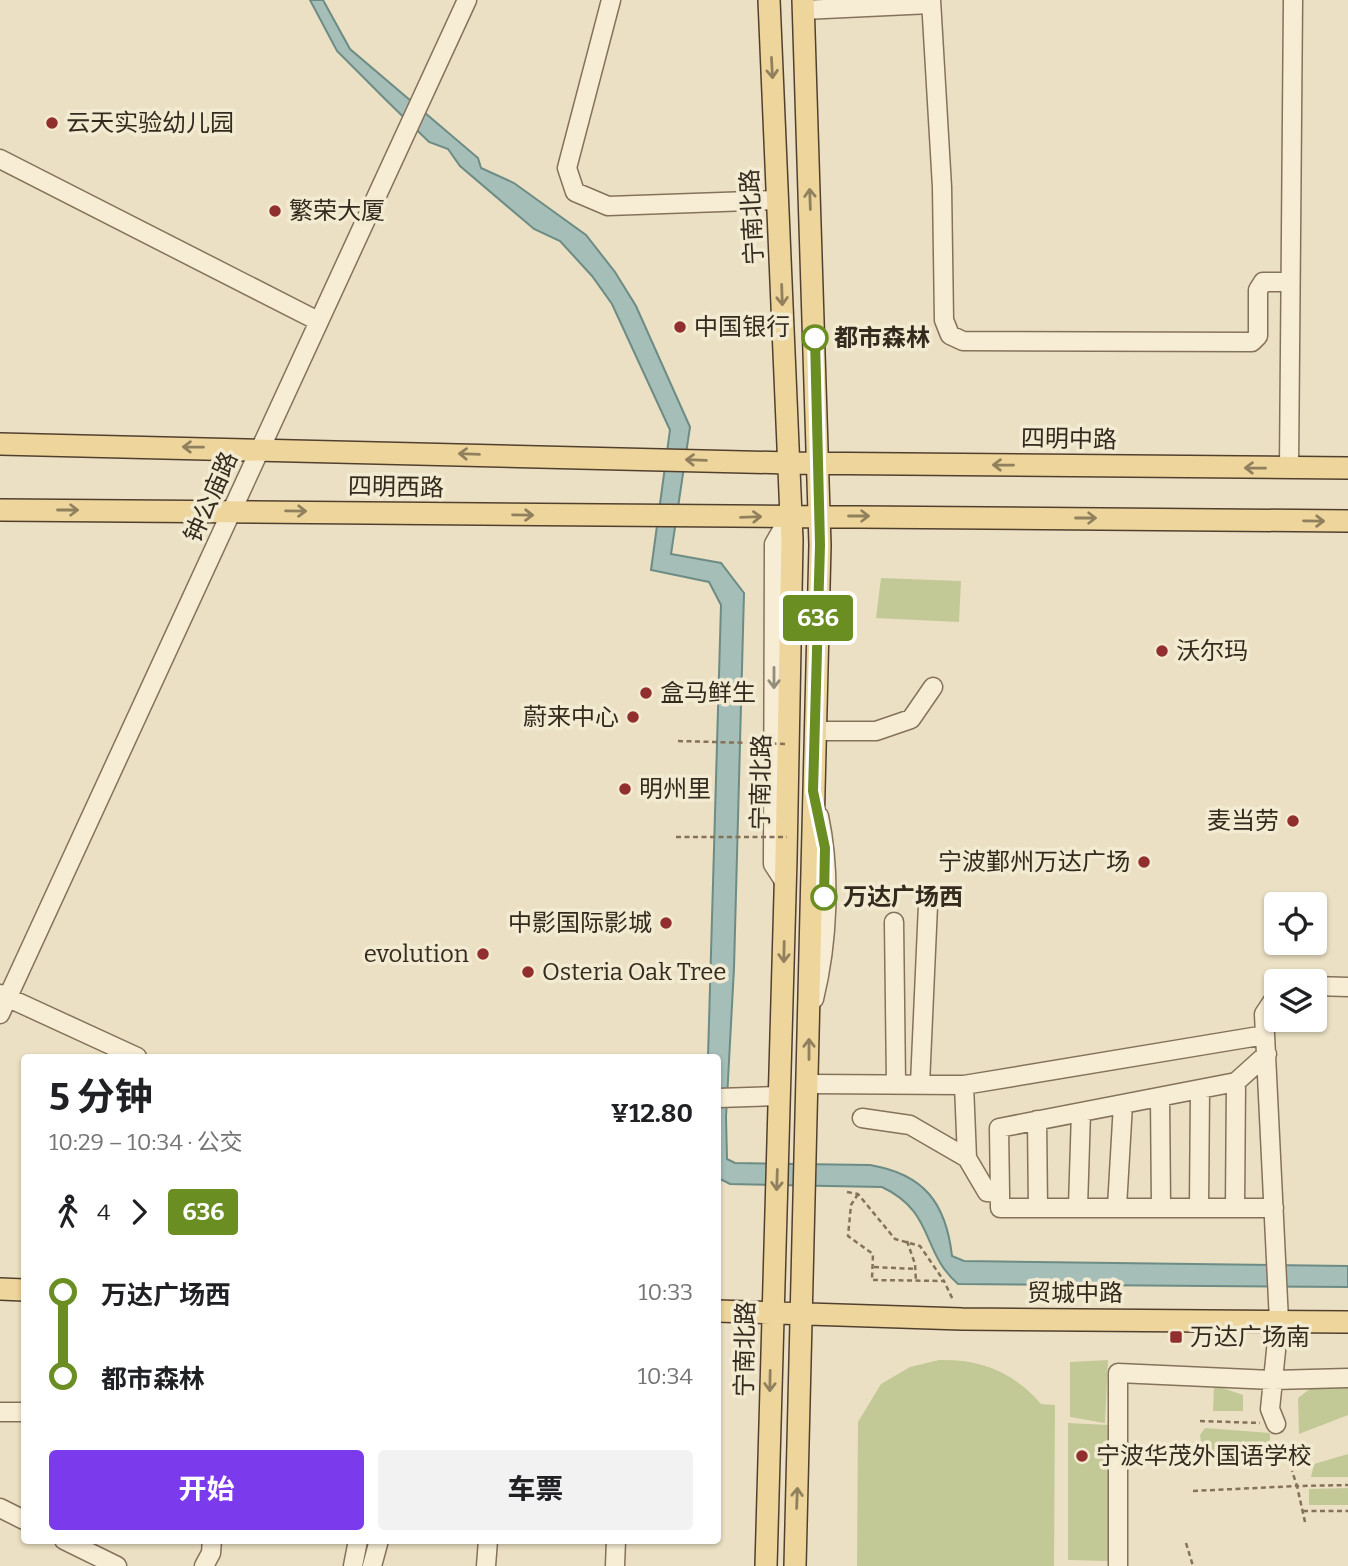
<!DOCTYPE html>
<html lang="zh">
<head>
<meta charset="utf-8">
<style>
  body { margin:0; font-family:Bitter,"Noto Sans SC",serif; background:#f2f2f2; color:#202124; height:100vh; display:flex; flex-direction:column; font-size:26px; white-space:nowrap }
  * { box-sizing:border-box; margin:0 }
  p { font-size:23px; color:#757577 }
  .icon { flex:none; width:38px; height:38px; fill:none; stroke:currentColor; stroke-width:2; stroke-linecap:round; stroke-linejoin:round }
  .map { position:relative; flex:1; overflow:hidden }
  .drawer { position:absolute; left:21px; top:1054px; width:700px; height:490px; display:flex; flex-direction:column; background:#fff; border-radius:7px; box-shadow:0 2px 5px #0004 }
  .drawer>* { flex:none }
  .badge { padding:0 14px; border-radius:5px; font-size:24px; line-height:46px }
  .buttons { position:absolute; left:1264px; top:892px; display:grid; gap:14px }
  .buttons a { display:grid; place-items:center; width:63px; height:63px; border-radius:7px; background:#fff; box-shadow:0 2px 5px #0004; font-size:35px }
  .map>.badge { position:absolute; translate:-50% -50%; box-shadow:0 0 0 4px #fff }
  .legs { display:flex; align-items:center; gap:10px; height:77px; padding:0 28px; font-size:23px }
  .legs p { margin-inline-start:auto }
  .head { display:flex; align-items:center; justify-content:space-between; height:119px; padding:0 28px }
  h1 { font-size:38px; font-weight:700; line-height:52px }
  .button { display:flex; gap:14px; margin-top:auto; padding:14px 28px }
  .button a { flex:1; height:80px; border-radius:7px; background:#7c3aed; color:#fff; font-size:28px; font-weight:700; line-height:80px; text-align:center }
  .button a+a { background:#f2f2f2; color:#202124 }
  ul { padding:0 28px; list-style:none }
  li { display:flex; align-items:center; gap:24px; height:84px; font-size:26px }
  li i { display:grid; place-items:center; width:10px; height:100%; margin:0 9px; background:currentColor }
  li i::after { content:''; width:18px; height:18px; margin:-9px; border:5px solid; border-radius:50%; background:#fff }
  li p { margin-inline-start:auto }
  li:first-child i { background:linear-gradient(#0000 50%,currentColor 0) }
  li:last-child i { background:linear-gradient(currentColor 50%,#0000 0) }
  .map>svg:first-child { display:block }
  .green { fill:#c2c997 }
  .water { fill:#a5beb7; stroke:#6c8c85; stroke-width:2 }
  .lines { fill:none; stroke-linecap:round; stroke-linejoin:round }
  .minor-casing { stroke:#85725b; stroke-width:21 }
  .major-casing { stroke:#52402f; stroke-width:24 }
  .path { stroke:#85725b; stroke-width:2.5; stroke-dasharray:5 3.5; stroke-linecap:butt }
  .minor { stroke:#f7edd5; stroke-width:18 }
  .major { stroke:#edd59c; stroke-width:21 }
  .path-bridge { stroke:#85725b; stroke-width:2.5; stroke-dasharray:5 3.5; stroke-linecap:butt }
  .oneway { stroke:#91805d }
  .oneway2 { stroke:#968c7a }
  .line-1-casing { stroke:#fff; stroke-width:16 }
  .line-1 { stroke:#6b8e23; stroke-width:10 }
  .poi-dot { fill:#902f2e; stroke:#f3ead2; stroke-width:2.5 }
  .stop-1-dot { fill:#fff; stroke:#6b8e23; stroke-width:3.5 }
  .labels { text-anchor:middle; stroke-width:7; stroke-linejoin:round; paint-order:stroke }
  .poi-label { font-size:24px; fill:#352a1e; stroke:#f3ead2; text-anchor:start }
  .street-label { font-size:24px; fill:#352a1e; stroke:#f3ead2 }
  .stop-label { font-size:24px; font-weight:bold; fill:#352a1e; stroke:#f3ead2; text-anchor:start }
</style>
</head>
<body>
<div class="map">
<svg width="1348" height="1566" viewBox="0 0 1348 1566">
  <rect width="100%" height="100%" fill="#ebe0c3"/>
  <path class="green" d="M881,578L961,581L959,622L876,618Z
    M939,1360C982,1359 1013,1372 1041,1404L1055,1405L1054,1566H857L858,1422L881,1384L910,1367Z
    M1108,1360L1105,1423L1070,1417V1362Z
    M1348,1378V1415L1299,1434L1298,1398L1323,1379Z
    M1214,1385L1243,1395V1411H1213Z
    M1068,1423L1109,1425V1561L1068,1560Z
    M1205,1428L1270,1433V1449L1203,1456L1200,1435Z
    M1348,1454V1477H1311L1314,1464Z
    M1348,1488V1505H1309V1489Z"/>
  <path class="water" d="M310,0H323L350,49L478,158L481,168L514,183L586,235L615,272L636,306L690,427L671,554L721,563L744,593L734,968L726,1117L727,1159L735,1163L870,1165C924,1174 946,1203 952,1256L964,1261L1348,1266V1287L958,1284C921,1252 935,1212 882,1187L730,1184L718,1178V1057H708L721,605L709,582L651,570L670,430L612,304L592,276L560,241L534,229L460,166L448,149L429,142L386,100L337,51Z"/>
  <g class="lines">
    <g class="minor-casing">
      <path id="minor" d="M611,0L567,168L575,192L608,206L778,200
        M931,0L942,187L944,320L950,335L963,341L1252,342L1258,336V290L1263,282H1290
        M803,10L931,4
        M0,159L318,321
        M1289,468L1293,0
        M815,731H876L911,719L933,687
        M786,884L773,864L774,544L790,516
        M894,922L896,1084
        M1314,986L1348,987
        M0,994L137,1057
        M814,999C828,942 831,873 819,816
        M0,1014L467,0
        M1236,1082L1267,1054
        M809,1084L964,1085
        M920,1084L928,905
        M1160,1097L1161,1206
        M718,1098L780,1096
        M862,1118L910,1125L967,1158
        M1037,1120L1038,1208
        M1000,1193V1208H1274
        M1199,1206L1200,1090
        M1078,1207L1081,1112
        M1117,1207L1123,1104
        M1235,1207L1236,1082L999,1128L1000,1193L987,1192L967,1158L964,1085L1265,1035
        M0,1412H24
        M1276,1424L1270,1409L1273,1380L1348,1378
        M0,1508L24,1520
        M64,1540L117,1566
        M204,1566L211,1553L212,1540
        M353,1566L358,1540
        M372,1566L379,1540
        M486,1566L488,1540
        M615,1566L616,1540
        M1118,1566V1373L1273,1380L1279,1321L1264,1014L1276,996"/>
    </g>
    <g class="major-casing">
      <path id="major" d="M0,444L789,463L1348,468
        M0,510L1348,521
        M0,1289L24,1290
        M718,1311L962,1319L1348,1322
        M766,1566L786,859L792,540L769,0
        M795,1566L820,545L803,0"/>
    </g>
    <path class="path" d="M847,1192L858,1194L895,1239L920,1246L944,1281
      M858,1194L851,1205L848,1236L873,1254L872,1280L944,1281L953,1300
      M907,1241L915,1264L916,1282
      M874,1267L916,1269
      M1200,1421L1260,1423
      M1193,1491L1297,1486L1292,1471
      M1303,1511H1348
      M1305,1522L1297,1486L1348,1485
      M1186,1543L1193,1566"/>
    <use href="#minor" class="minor"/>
    <use href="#major" class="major"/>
    <path class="path-bridge" d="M678,741L788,744
      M676,837H787"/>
  </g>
  <defs><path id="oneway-shaft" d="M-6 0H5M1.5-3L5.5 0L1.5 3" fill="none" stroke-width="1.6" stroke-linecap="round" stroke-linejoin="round" transform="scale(1.75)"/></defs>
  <g class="oneway">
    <use href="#oneway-shaft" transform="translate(772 68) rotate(87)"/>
    <use href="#oneway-shaft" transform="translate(810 199) rotate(-92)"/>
    <use href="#oneway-shaft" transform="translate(782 295) rotate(88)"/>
    <use href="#oneway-shaft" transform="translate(193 447) rotate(-179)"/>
    <use href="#oneway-shaft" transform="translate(469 454) rotate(-178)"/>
    <use href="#oneway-shaft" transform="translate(696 460) rotate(-178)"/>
    <use href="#oneway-shaft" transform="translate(1003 465) rotate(-179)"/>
    <use href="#oneway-shaft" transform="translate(1255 468) rotate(-179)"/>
    <use href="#oneway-shaft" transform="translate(68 510)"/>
    <use href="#oneway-shaft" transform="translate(296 511) rotate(1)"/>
    <use href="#oneway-shaft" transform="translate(523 515) rotate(1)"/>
    <use href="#oneway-shaft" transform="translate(859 516)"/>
    <use href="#oneway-shaft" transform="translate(751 517) rotate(-2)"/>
    <use href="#oneway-shaft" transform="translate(1086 518)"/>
    <use href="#oneway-shaft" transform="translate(1314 521) rotate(1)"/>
    <use href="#oneway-shaft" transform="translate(784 952) rotate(91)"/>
    <use href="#oneway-shaft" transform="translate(809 1049) rotate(-90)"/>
    <use href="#oneway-shaft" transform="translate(777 1180) rotate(92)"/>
    <use href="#oneway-shaft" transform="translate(770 1381) rotate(91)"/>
    <use href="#oneway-shaft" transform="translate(797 1498) rotate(-88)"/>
  </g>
  <use class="oneway2" href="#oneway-shaft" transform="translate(774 678) rotate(90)"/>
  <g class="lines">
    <g class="line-1-casing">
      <path id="line-1" d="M815,338L820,545L813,791L825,848L824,897"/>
    </g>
    <use href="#line-1" class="line-1"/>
  </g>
  <g class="poi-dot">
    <circle cx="52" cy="123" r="7"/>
    <circle cx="275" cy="211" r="7"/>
    <circle cx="680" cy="327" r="7"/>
    <circle cx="1162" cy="651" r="7"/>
    <circle cx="646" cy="693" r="7"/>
    <circle cx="633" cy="717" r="7"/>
    <circle cx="625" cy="789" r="7"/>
    <circle cx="1293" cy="821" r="7"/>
    <circle cx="1144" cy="862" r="7"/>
    <circle cx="666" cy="923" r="7"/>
    <circle cx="483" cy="954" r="7"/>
    <circle cx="528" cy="972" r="7"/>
    <rect x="1169" y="1330" width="14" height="14" rx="3.5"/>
    <circle cx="1082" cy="1456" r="7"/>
  </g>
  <g class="stop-1-dot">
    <circle cx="815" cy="338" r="12"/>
    <circle cx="824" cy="897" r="12"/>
  </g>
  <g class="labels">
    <g class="poi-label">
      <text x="66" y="131">云天实验幼儿园</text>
      <text x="289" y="219">繁荣大厦</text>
      <text x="694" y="335">中国银行</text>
      <text x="1176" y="659">沃尔玛</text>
      <text x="660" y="701">盒马鲜生</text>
      <text x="619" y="725" text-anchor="end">蔚来中心</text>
      <text x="639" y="797">明州里</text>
      <text x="1279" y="829" text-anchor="end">麦当劳</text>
      <text x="1130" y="870" text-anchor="end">宁波鄞州万达广场</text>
      <text x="652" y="931" text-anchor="end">中影国际影城</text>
      <text x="469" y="962" text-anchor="end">evolution</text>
      <text x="542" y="980">Osteria Oak Tree</text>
      <text x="1190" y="1345">万达广场南</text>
      <text x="1096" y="1464">宁波华茂外国语学校</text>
    </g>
    <g class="street-label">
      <text transform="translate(752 217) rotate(-93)" y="8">宁南北路</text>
      <text transform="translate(1069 439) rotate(1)" y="8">四明中路</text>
      <text transform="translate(396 487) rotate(1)" y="8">四明西路</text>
      <text transform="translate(211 497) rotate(-66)" y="8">钟公庙路</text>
      <text transform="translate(761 782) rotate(-89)" y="8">宁南北路</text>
      <text x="1075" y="1301">贸城中路</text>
      <text transform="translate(745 1349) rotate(-89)" y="8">宁南北路</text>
    </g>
    <g class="stop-label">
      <text x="834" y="346">都市森林</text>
      <text x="843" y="905">万达广场西</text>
    </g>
  </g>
</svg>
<div class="buttons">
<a><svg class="icon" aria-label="locate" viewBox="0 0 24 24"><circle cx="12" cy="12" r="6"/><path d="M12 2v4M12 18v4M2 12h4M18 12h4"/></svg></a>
<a><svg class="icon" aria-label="layers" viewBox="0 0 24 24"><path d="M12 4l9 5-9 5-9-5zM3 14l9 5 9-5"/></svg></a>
</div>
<b class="badge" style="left:818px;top:618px;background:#6b8e23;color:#fff">636</b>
<section class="drawer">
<div class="head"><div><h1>5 分钟</h1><p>10:29 – 10:34 · 公交</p></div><b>¥12.80</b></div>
<div class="legs"><svg class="icon" aria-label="walk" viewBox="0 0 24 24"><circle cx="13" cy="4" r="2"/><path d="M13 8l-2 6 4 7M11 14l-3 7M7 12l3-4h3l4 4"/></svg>4<svg class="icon" aria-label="forward" viewBox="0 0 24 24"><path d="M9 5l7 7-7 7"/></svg><b class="badge" style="background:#6b8e23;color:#fff">636</b></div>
<ul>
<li><i style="color:#6b8e23"></i><b>万达广场西</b><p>10:33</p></li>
<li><i style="color:#6b8e23"></i><b>都市森林</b><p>10:34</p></li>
</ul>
<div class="button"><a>开始</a><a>车票</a></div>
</section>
</div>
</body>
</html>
